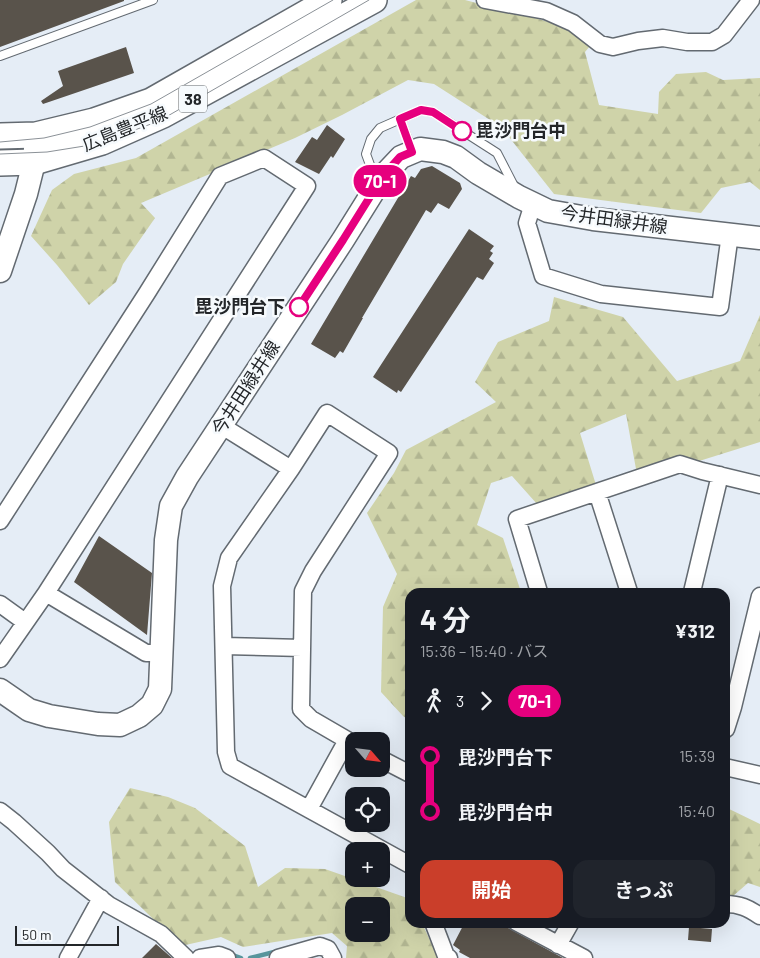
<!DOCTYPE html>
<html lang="ja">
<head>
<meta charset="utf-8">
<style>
  body { margin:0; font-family:Barlow,"Noto Sans JP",sans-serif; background:#20242c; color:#f1f3f6; height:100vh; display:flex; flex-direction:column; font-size:19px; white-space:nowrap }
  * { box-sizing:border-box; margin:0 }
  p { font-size:16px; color:#9ea1a6 }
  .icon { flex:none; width:28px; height:28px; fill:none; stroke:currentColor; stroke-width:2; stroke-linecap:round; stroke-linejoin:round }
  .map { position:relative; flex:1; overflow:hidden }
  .sheet { position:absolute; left:405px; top:588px; width:325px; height:340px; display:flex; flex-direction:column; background:#171b24; border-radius:15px; box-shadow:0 5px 20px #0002 }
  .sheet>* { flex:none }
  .badge { padding:0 10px; border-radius:16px; font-size:18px; line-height:32px }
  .needle { width:32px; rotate:118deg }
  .tools { position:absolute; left:345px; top:732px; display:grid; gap:10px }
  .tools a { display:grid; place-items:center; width:45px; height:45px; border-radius:10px; background:#171b24; box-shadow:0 5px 20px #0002; font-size:25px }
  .scale { position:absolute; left:15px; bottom:12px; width:104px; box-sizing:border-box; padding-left:5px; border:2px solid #232629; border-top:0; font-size:14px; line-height:18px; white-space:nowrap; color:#232629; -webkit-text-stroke:4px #f6fafd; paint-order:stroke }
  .map>.badge { position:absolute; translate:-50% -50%; box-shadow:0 0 0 2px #fff }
  .legs { display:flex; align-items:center; gap:8px; height:55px; padding:0 15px; font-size:16px }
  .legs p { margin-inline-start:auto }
  .overview { display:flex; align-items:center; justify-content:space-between; height:85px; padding:0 15px }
  h1 { font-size:28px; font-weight:700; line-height:38px }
  .action { display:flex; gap:10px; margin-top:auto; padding:10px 15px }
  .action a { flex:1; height:58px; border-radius:15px; background:#ca3e2a; color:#fff; font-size:20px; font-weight:700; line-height:58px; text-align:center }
  .action a+a { background:#20242c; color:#f1f3f6 }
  ul { padding:0 15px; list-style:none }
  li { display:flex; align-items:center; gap:18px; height:55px; font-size:19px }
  li i { display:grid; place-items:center; width:8px; height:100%; margin:0 6px; background:currentColor }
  li i::after { content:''; width:12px; height:12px; margin:-6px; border:4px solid; border-radius:50%; background:#171b24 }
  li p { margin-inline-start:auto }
  li:first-child i { background:linear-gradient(#0000 50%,currentColor 0) }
  li:last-child i { background:linear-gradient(currentColor 50%,#0000 0) }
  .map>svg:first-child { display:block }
  .forest { fill:url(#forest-firs); fill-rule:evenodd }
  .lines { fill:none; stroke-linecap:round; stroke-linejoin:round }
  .stream { stroke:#58959c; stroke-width:4.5 }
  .building { fill:#59534b }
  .lane-casing { stroke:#636a71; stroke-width:10 }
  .street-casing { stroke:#636a71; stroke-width:19 }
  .secondary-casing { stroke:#636a71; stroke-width:25 }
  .primary-casing { stroke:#636a71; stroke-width:28 }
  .lane { stroke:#fff; stroke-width:8 }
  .street { stroke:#fff; stroke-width:16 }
  .secondary { stroke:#fff; stroke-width:22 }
  .primary { stroke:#fff; stroke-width:25 }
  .tram { stroke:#8b9197; stroke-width:1 }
  .line-1-casing { stroke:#fff; stroke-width:11 }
  .line-1 { stroke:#e6007e; stroke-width:8 }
  .stop-1-dot { fill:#fff; stroke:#e6007e; stroke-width:2.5 }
  .labels { text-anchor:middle; stroke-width:5; stroke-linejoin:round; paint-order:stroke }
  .shield { fill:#f6fafd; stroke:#626669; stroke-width:1 }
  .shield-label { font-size:16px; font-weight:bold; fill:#232629 }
  .street-label { font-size:18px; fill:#232629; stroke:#f6fafd }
  .stop-label { font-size:18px; font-weight:bold; fill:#232629; stroke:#f6fafd; text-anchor:start }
</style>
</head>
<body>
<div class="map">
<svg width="760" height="958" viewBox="0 0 760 958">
  <defs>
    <pattern id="forest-firs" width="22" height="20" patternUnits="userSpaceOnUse" patternTransform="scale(1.25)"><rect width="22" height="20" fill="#cfd3a9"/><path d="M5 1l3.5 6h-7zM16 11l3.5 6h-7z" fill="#b1b591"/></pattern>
  </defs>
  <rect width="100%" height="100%" fill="#e5edf6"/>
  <path class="forest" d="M416,0H465L542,20L566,28L590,46L585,52L599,105L658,114L659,92L676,74L706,72L723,80L760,78V190L750,182L721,188L701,213L554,194L501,127L434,84L408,80L342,115L295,138L141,203L155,218L123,264L116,282L89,305L57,265L31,236L52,190L74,174L136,158Z
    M554,297L623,317L677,381L740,361L760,315V442L696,462L636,469L626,414L580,433L596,485L537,504L512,476L491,483L477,525L503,538L521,592H410V721L403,716L381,692L383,607L397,574L367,513L394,473L406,450L496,402L475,382L498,342L549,321Z
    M130,788L168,797L195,808L245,846L258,887L285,868L325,869L410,899V922L422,923L438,958H346L347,946L332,933L243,947L221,937L181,946L115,882L109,822ZM354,906H381V934H354Z
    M725,807L760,824V887L748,883L733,896L725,895Z"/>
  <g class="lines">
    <path class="stream" d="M230,954L241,958
      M250,958L278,951"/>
  </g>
  <path class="building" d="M0,0H124V1L0,47Z
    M126,47L134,73L43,104L41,101L63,86L58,71Z
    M327,125L345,139L333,158L331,156L319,174L295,162L312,137L317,140Z
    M432,166L460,183L462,189L449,209L438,203L431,213L426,210L362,318H363L343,353L340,351L335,358L311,344L411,176L415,178L421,169Z
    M469,229L494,246L490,251L493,253L489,259L494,263L483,280L477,277L401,392L398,390L397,393L373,377Z
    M99,536L152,573L147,635L74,582Z
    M465,922H497L563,958H470L459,952L460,950L453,945Z
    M689,927L712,929L711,942L688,940Z
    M156,944L172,958H142Z"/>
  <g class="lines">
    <g class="lane-casing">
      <path id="lane" d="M0,56L153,0
        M400,119L412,150
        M376,181L366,154L371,139L380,128L421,110L433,112L497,153L514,186"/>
    </g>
    <g class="street-casing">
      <path id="street" d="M485,0L546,11L573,23L600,44L613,47L638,41L663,38L687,42H712L724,35L751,0
        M533,204L527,223L543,276L601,294L720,307L730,234
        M222,426L291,469
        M597,492L629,592
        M0,521L147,293L220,176L264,158L307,186L46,593L0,659
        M539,592L517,519L680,464L702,471L760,485
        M692,592L720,475
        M46,593L146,653H162
        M0,604L25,622
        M224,646L302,648
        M726,729L733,707L760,596
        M354,744L311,719L301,709L303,591L313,571L389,453L327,413L291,469L229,558L222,586L226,752L230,766L410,865
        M381,759L410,774
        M725,767L760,775
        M309,809L347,740
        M0,811L14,822L48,853L63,869L109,905L161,934L186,958
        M725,904C740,904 748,908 760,916
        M433,922L446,956L449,958
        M516,922L584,958
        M558,945L571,922
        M68,958L101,898
        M200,958L219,955L227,958
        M278,958L320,946L328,949L333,958"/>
    </g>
    <g class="secondary-casing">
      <path id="secondary" d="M0,271L26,194L34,162L36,135
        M0,690L29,710L49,716L98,724L120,725L139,716L152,705L160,689L166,540L171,506L187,477L343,240L383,176L401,157L420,149L443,152L456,157L478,173L519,197L548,211L593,219L760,238"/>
    </g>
    <g class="primary-casing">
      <path id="primary" d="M0,136L36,135L94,121L151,101L329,0
        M0,163L34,162L102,142L163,115L374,0"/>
    </g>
    <use href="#lane" class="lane"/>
    <use href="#street" class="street"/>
    <use href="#secondary" class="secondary"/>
    <use href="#primary" class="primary"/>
    <path class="tram" d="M0,142L44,138L90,127L151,104L333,0
      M0,154L47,152L97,144L159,121L369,0"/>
  </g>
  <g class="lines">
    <g class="line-1-casing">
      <path id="line-1" d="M299,307L343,240L383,176L400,157L412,152L400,119L421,110L433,112L462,131"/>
    </g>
    <use href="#line-1" class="line-1"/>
  </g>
  <g class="stop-1-dot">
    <circle cx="462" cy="131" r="9"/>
    <circle cx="299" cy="307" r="9"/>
  </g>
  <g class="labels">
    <rect class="shield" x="179" y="85.5" width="28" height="27" rx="4"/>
    <g class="shield-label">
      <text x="193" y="105">38</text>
    </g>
    <g class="street-label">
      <text transform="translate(125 129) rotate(-22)" y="6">広島豊平線</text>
      <text transform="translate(614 220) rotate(8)" y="6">今井田緑井線</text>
      <text transform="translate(246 388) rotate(-57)" y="6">今井田緑井線</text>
    </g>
    <g class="stop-label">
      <text x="476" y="137">毘沙門台中</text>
      <text x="285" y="313" text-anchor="end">毘沙門台下</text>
    </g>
  </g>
</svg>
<div class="tools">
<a><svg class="needle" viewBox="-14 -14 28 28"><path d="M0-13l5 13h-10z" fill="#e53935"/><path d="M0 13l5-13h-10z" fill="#9ea1a6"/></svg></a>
<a><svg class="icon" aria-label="locate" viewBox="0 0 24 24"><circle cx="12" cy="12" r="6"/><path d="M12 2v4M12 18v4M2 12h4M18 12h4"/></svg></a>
<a>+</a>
<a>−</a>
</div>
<div class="scale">50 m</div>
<b class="badge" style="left:380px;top:181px;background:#e6007e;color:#fff">70-1</b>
<section class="sheet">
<div class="overview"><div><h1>4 分</h1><p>15:36 – 15:40 · バス</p></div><b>¥312</b></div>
<div class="legs"><svg class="icon" aria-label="walk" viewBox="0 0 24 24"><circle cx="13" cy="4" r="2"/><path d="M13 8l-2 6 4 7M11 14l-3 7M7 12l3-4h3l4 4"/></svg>3<svg class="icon" aria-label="forward" viewBox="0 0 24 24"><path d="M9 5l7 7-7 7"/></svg><b class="badge" style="background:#e6007e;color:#fff">70-1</b></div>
<ul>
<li><i style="color:#e6007e"></i><b>毘沙門台下</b><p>15:39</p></li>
<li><i style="color:#e6007e"></i><b>毘沙門台中</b><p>15:40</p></li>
</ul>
<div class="action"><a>開始</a><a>きっぷ</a></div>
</section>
</div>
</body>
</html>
